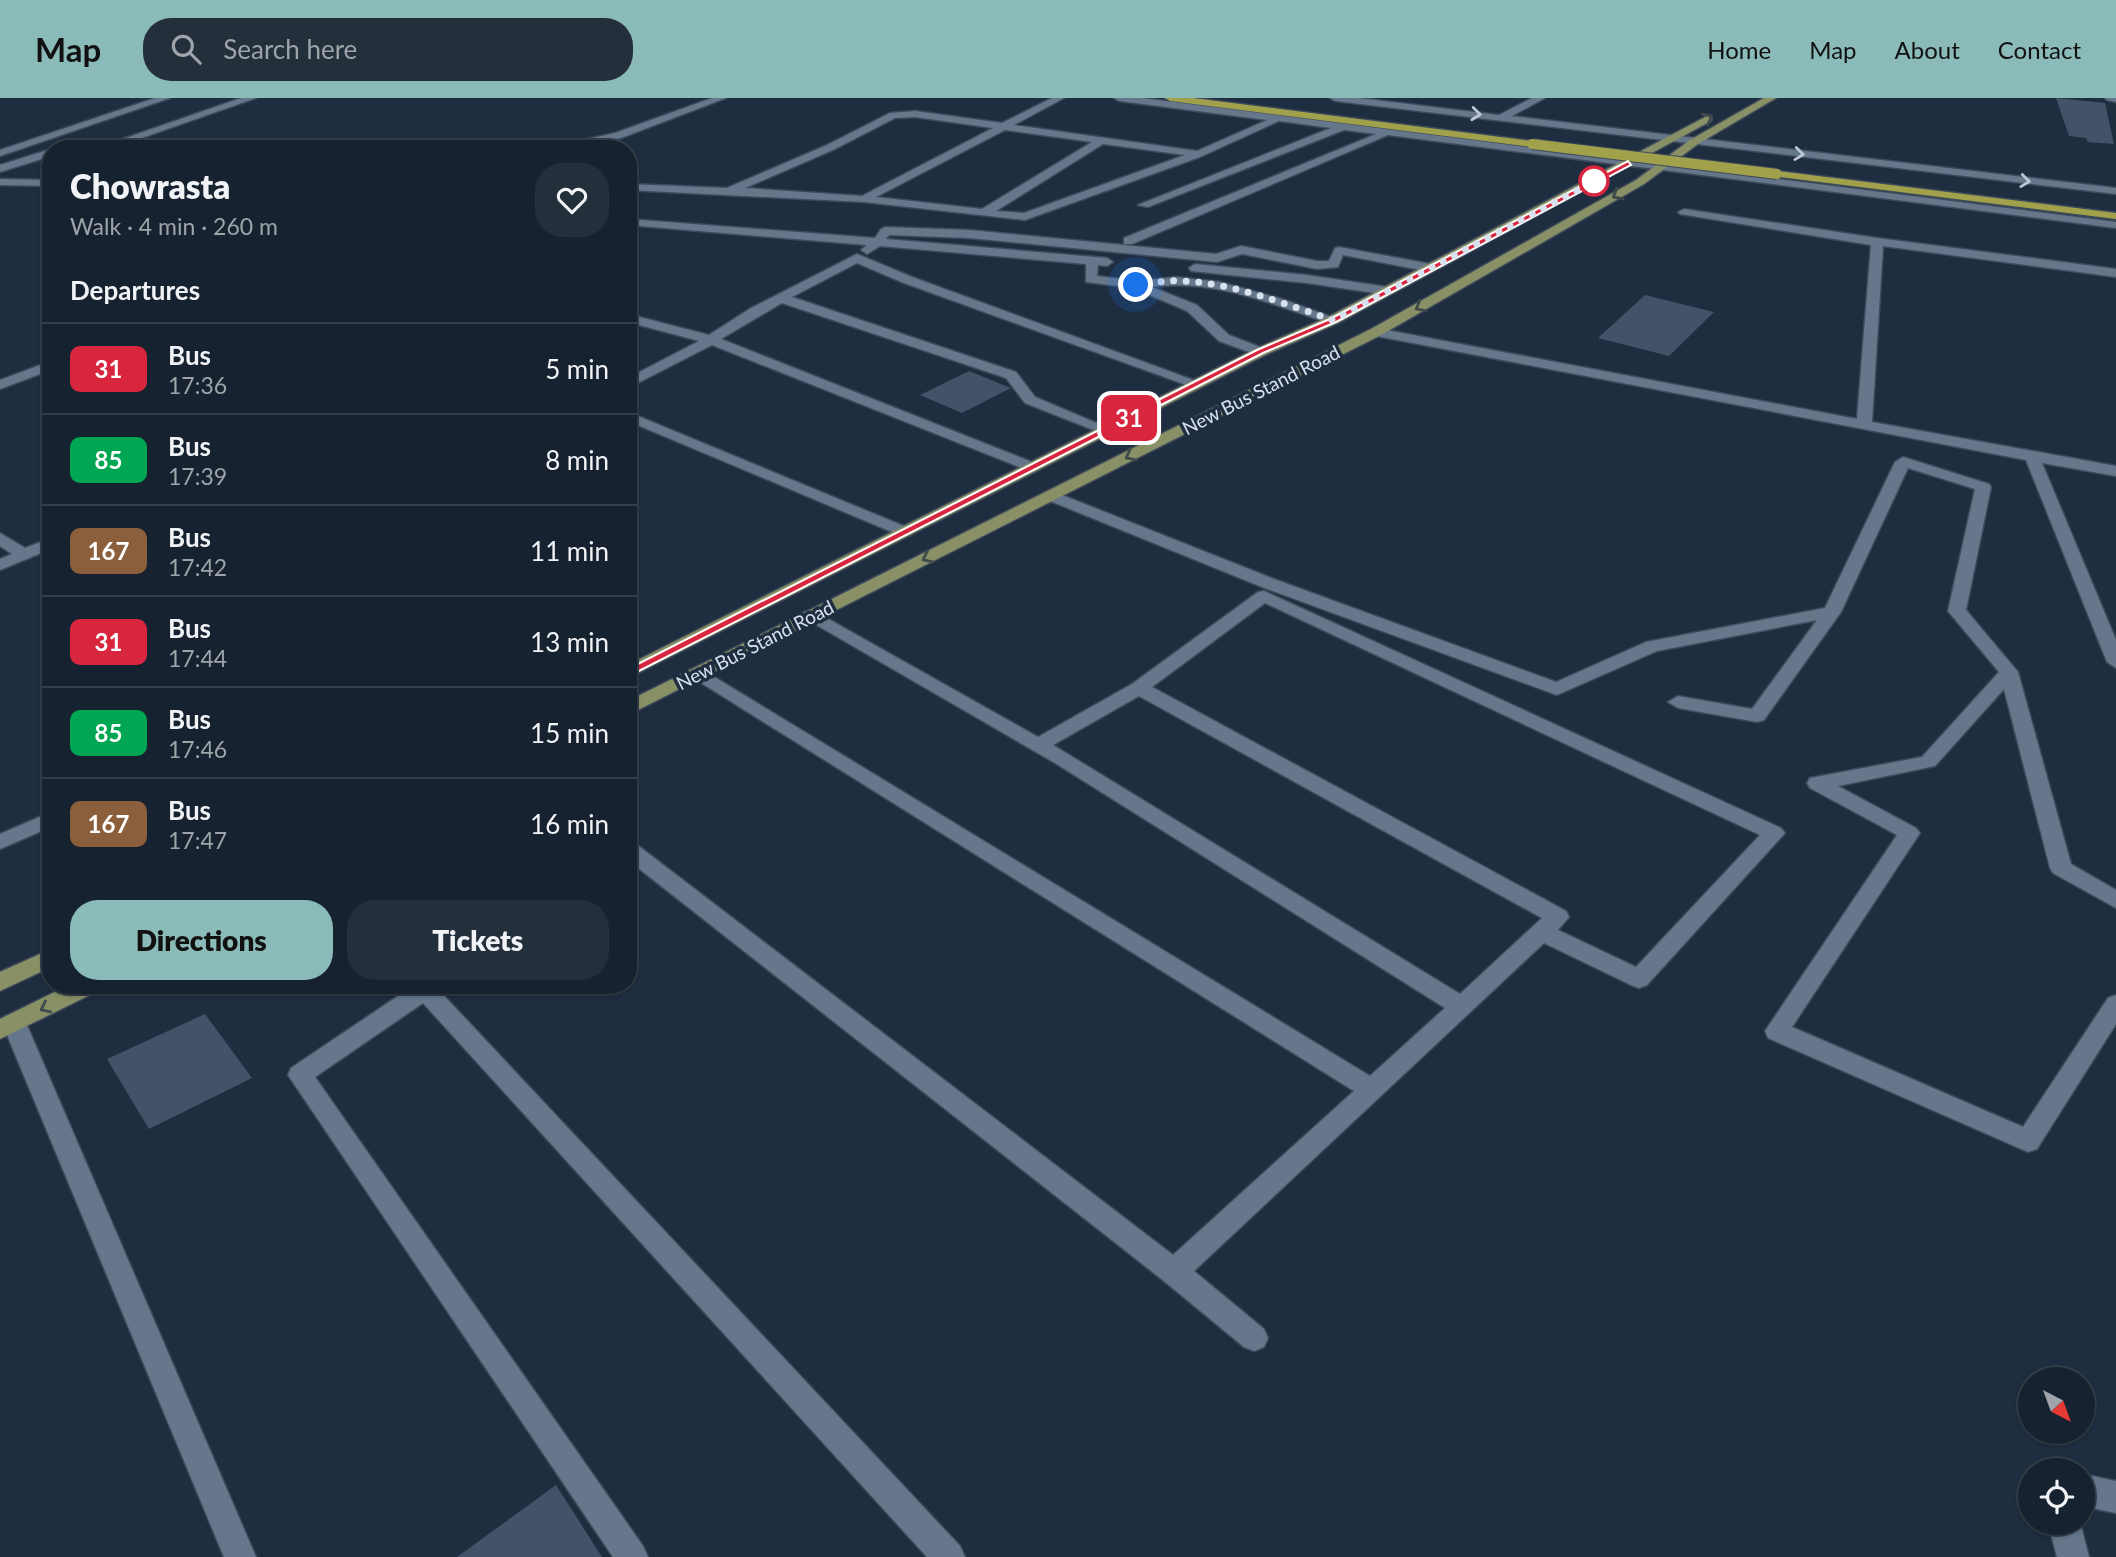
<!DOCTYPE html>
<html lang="en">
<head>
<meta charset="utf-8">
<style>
  body { margin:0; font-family:Lato,sans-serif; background:#232f3b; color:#f1f3f6; height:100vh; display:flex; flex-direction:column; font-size:26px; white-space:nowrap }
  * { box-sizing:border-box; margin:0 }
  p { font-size:23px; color:#9ea4aa }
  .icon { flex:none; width:38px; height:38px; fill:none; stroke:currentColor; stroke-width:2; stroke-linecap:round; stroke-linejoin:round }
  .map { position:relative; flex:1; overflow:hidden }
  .panel { position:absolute; left:42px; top:42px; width:595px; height:854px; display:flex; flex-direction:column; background:#16222f; border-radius:28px; box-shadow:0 2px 5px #0004,0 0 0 2px #353f4b }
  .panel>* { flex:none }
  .badge { padding:0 14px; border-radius:10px; font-size:24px; line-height:46px }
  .needle { width:46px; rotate:139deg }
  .buttons { position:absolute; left:2018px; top:1269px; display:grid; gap:14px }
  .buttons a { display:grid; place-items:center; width:77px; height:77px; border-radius:50%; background:#16222f; box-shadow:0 2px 5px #0004,0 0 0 2px #353f4b; font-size:35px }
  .you { position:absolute; width:35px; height:35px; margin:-18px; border:5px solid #fff; border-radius:50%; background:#1a73e8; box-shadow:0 0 0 10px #1a73e833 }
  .map>.badge { position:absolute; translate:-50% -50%; box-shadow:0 0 0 4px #fff }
  h2 { padding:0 28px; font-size:26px; line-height:63px }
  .round { display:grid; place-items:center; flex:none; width:74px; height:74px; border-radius:28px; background:#232f3b }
  .summary { display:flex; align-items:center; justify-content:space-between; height:119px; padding:0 28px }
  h1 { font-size:33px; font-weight:800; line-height:52px }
  .primary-button { display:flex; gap:14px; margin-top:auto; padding:14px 28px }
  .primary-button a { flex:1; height:80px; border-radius:28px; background:#8bbbb9; color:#111; font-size:28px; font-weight:800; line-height:80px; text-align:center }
  .primary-button a+a { background:#232f3b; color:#f1f3f6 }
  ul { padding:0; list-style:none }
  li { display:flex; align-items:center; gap:21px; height:91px; padding:0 28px; border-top:2px solid #353f4b }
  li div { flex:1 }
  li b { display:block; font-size:26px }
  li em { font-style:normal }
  li .badge { min-width:77px; font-weight:700; text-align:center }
  header { display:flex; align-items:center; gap:42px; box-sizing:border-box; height:98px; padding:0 35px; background:#8bbbb9; color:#111 }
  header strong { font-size:33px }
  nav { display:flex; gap:38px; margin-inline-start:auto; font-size:24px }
  .search { width:490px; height:63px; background:#232f3b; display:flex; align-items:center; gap:18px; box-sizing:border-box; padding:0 24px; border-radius:28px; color:#9ea4aa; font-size:26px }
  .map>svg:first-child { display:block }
  .building { fill:#435367 }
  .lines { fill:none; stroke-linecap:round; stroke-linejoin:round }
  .minor-casing { stroke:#3d4a5a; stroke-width:3 }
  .major-casing { stroke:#3d4a5a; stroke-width:3 }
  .highway-casing { stroke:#3d4a5a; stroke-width:3 }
  .minor { fill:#66778c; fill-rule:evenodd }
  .major { fill:#899065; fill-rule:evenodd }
  .highway { fill:#a1a04b; fill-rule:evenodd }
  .highway-bridge-casing { stroke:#3d4a5a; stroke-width:12; stroke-linecap:butt }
  .highway-bridge { stroke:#a1a04b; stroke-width:10 }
  .oneway { stroke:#bcc6d6 }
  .oneway2 { stroke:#3e4b4a }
  .line { fill:#d7263d; stroke:#fff; stroke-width:2 }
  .walk { stroke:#d8e1ee; stroke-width:7; stroke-dasharray:0 12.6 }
  .stop-dot { fill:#fff; stroke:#d7263d; stroke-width:3.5 }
  .labels { text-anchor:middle; stroke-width:7; stroke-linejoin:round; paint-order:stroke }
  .far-street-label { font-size:19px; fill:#d8e1ee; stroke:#1e2d3f }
</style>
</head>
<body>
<header>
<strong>Map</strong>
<div class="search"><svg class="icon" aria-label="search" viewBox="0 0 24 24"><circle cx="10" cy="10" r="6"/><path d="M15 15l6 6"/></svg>Search here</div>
<nav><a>Home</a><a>Map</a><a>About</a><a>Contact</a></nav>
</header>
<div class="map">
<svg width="2116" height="1459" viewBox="0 0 2116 1459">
  <rect width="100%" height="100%" fill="#1e2d3f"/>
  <path class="building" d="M2056,0L2105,5L2114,46L2088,44L2086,40L2069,38Z
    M1645,197L1714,214L1669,258L1598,240Z
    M969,273L1011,290L962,315L920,297Z
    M205,916L252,980L149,1031L107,961Z
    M556,1387L602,1459H457Z"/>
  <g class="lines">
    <g class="minor-casing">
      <path id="minor" d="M155,0H170L0,58V52Z
        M241,0H256L110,51H94Z
        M712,0H726L621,40L567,51H544L615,35Z
        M1052,0H1064L1014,27L1197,53L1267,22L1119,3L1114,0H1142L2116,124V130L1388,37L1132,146H1124V140L1376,36L1344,32L1148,109L1138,107L1331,30L1279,23L1200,59L1025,122L864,104L628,92V86L727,90L827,47L890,15L915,13L1002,25ZM915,19L993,30L862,98L745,90L835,51L895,20ZM1005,32L1092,44L982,111L876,99ZM1103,46L1185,57L1024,115L996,113Z
        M1330,0H1359L1499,17L1532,0H1545L1512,18L2116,90V96L1335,3Z
        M2105,0H2116V4L2107,2Z
        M51,51V58L0,74V67Z
        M0,81L51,82V88L0,87Z
        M1684,111L1877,140L2116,171V179L1883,148L1872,324L2116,368V378L2042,365L2116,542V570L2107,564L2026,362L1376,238L1369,234L1376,230L1857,321L1871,147L1680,116L1678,114Z
        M628,121L875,140L881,131L885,129L969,132L1216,156L1241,148L1317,163H1329L1335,150L1339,149L1431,166L1437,170L1431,174L1343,157L1338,169L1317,171L1242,156L1217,164L969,140L889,137L886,141L1107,160L1113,164L1107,168L1098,167L1097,178L1137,183L1176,179L1220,184L1282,201L1340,222L1333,226L1328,225C1272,206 1212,180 1152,189L1197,207L1229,237L1265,251V257L1260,258L1219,243L1187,213L1133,190L1086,184V166L880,148L867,156L861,152L867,147L628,127Z
        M857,156L912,179L1204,286L1197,290L1192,289L904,185L857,165L792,199L1016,274L1035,299L1113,332L1111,335H1101L1025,305L1006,280L782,205L721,241L1037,366L1040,369L1032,374L1027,372L712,247L628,290V280L699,243L628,224V216L709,237L751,210Z
        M1195,166L1307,177L1388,189L1394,193L1388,197L1307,185L1191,173L1189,170Z
        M51,263V272L0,291V282Z
        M628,314L911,431L913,434L911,437H899L628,323Z
        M1903,359L1989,386L1991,389L1966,512L2018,574L2071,766L2116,792V810L2053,775L2050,770L2004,591L1935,668L1838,688L1916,730L1920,735L1792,929L2023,1029L2108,900L2116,897V926L2037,1051L2028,1054L1768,940L1765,933L1897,737L1810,690L1807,685L1810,680L1922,659L1999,574L1948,513L1975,391L1908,370L1841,514L1764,622L1757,624L1678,610L1668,604L1678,598L1752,611L1817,522L1657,553L1557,597L1262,489L1045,401L1043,398L1045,395H1057L1274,481L1556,584L1646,544L1825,510L1895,364Z
        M0,435L25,450L51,440V451L0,472V461L12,456L0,448Z
        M1264,493L1781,730L1785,735L1647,887L1639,890L1631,887L1544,845L1194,1173L1264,1231L1268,1240L1264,1249L1254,1253L1244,1249L1164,1183L628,762V744L636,746L1173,1157L1354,993L687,576L689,572H703L1370,978L1445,910L1055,665L801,518L804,514H816L1038,639L1132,586L1258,494ZM1265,505L1760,737L1636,869L1558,832L1569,819L1566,813L1152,589ZM1139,598L1542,820L1460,896L1053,647Z
        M51,714V729L0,751V736Z
        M408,887H434L960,1448L965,1459H927L423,905L315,979L643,1448L648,1459H613L288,977L291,970L410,890Z
        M14,916L23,918L26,925L256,1459H224L2,925L5,918Z
        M2082,1376L2116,1383V1415L2082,1408Z
        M2048,1424H2080L2089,1459H2057Z"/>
    </g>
    <g class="major-casing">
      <path id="major" d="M1764,0H1776L1698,46L1644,86L1381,237L628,617V603L1371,231L1636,82L1690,42Z
        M1707,18L1712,21L1711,23L1338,225L1265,257L628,580V567L1255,251L1328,219Z
        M51,851V869L0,893V874Z
        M69,887H102L98,893L0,941V921Z"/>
    </g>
    <g class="highway-casing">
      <path id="highway" d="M1165,0H1193L1532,43L1537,46L1532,49L1170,3Z
        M1777,73L2116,115V121L1773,78V74Z"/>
    </g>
    <use href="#minor" class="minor"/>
    <use href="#major" class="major"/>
    <use href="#highway" class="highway"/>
    <g class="highway-bridge-casing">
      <path id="highway-bridge" d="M1532,46L1777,76"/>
    </g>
    <use href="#highway-bridge" class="highway-bridge"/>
  </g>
  <defs><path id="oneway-chevron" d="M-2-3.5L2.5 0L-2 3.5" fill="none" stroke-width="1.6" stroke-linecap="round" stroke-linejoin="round" transform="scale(1.75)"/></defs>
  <g class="oneway">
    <use href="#oneway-chevron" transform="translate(1476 16) rotate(6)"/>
    <use href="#oneway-chevron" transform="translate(1799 56) rotate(7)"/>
    <use href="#oneway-chevron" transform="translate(2025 83) rotate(7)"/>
  </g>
  <g class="oneway2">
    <use href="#oneway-chevron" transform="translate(1708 20) rotate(-28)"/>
    <use href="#oneway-chevron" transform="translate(1617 97) rotate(150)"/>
    <use href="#oneway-chevron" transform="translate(1420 209) rotate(150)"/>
    <use href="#oneway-chevron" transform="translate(1130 358) rotate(153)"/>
    <use href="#oneway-chevron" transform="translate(927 460) rotate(154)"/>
    <use href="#oneway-chevron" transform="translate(45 910) rotate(154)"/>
  </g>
  <path class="line" d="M1628,63L1631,67L1336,224L1263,255L633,576L622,574L1257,252L1330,221Z"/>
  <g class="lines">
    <path class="walk" d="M1136,187C1150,186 1165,182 1180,183C1231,184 1284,206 1333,222L1604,78L1594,83"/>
  </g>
  <circle class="stop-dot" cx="1594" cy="83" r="14"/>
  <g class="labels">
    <g class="far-street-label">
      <text transform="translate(1261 292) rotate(-27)" y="7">New Bus Stand Road</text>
      <text transform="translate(755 547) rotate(-27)" y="7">New Bus Stand Road</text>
    </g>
  </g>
</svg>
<div class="buttons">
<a><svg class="needle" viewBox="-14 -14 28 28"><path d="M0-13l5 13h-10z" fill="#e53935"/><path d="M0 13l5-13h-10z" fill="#9ea4aa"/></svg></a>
<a><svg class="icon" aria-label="locate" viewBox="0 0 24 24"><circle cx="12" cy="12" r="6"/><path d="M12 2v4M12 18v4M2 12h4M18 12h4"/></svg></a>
</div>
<div class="you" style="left:1136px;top:187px"></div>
<b class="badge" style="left:1129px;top:320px;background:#d7263d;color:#fff">31</b>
<section class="panel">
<div class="summary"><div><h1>Chowrasta</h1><p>Walk · 4 min · 260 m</p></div><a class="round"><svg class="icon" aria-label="heart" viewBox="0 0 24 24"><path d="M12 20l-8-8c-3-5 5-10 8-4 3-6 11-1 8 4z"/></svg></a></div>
<h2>Departures</h2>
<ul>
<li><span class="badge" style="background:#d7263d;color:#fff">31</span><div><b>Bus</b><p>17:36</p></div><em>5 min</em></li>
<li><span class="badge" style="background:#00a651;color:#fff">85</span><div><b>Bus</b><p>17:39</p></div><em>8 min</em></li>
<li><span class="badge" style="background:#8b5e3c;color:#fff">167</span><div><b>Bus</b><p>17:42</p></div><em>11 min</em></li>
<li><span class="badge" style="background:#d7263d;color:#fff">31</span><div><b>Bus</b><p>17:44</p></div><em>13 min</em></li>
<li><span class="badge" style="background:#00a651;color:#fff">85</span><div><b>Bus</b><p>17:46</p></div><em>15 min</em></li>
<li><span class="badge" style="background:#8b5e3c;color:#fff">167</span><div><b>Bus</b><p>17:47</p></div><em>16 min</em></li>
</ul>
<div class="primary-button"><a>Directions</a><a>Tickets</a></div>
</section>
</div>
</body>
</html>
